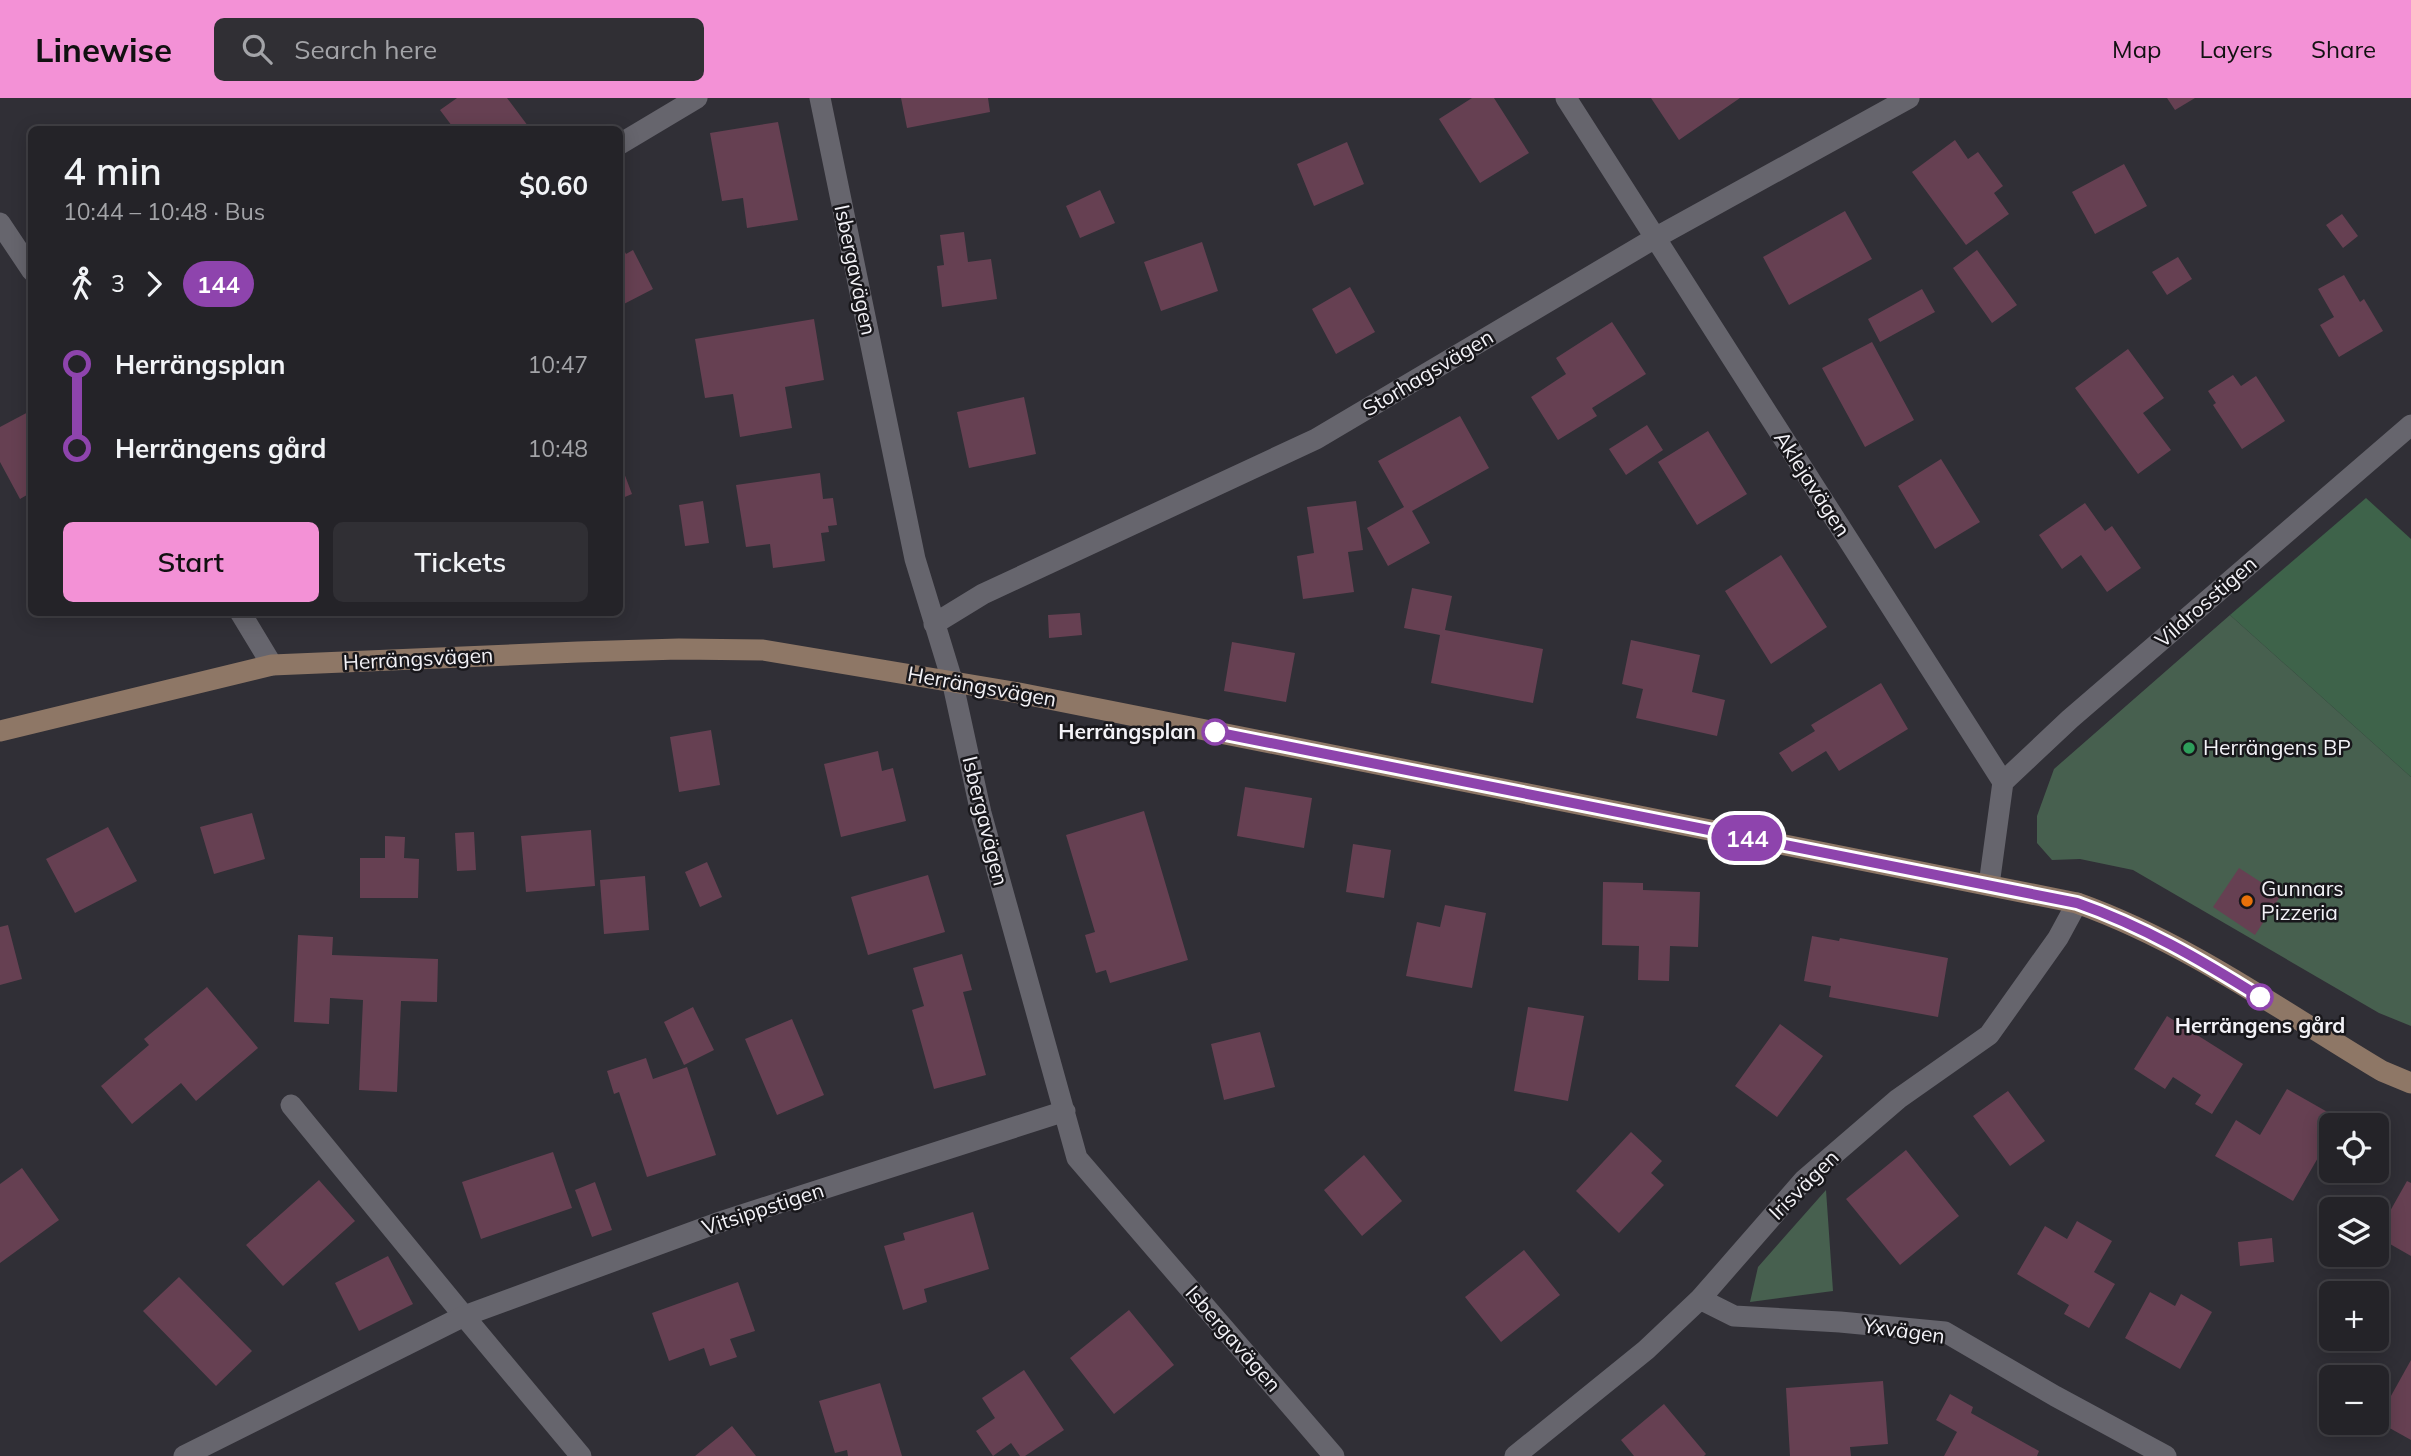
<!DOCTYPE html>
<html lang="en">
<head>
<meta charset="utf-8">
<style>
  body { margin:0; font-family:Mulish,sans-serif; background:#302f34; color:#f1f3f6; height:100vh; display:flex; flex-direction:column; font-size:26px; white-space:nowrap }
  * { box-sizing:border-box; margin:0 }
  p { font-size:23px; color:#a3a4a8 }
  .icon { flex:none; width:38px; height:38px; fill:none; stroke:currentColor; stroke-width:2; stroke-linecap:round; stroke-linejoin:round }
  .map { position:relative; flex:1; overflow:hidden }
  .drawer { position:absolute; left:28px; top:28px; width:595px; height:490px; display:flex; flex-direction:column; background:#242328; border-radius:10px; box-shadow:0 4px 18px #0003,0 0 0 2px #414045 }
  .drawer>* { flex:none }
  .badge { padding:0 14px; border-radius:23px; font-size:24px; line-height:46px }
  .tools { position:absolute; left:2319px; top:1015px; display:grid; gap:14px }
  .tools a { display:grid; place-items:center; width:70px; height:70px; border-radius:10px; background:#242328; box-shadow:0 4px 18px #0003,0 0 0 2px #414045; font-size:35px }
  .map>.badge { position:absolute; translate:-50% -50%; box-shadow:0 0 0 4px #fff }
  .legs { display:flex; align-items:center; gap:10px; height:77px; padding:0 35px; font-size:23px }
  .legs p { margin-inline-start:auto }
  .headline { display:flex; align-items:center; justify-content:space-between; height:119px; padding:0 35px }
  h1 { font-size:38px; font-weight:600; line-height:52px }
  .primary-button { display:flex; gap:14px; margin-top:auto; padding:14px 35px }
  .primary-button a { flex:1; height:80px; border-radius:10px; background:#f391d6; color:#111; font-size:28px; font-weight:600; line-height:80px; text-align:center }
  .primary-button a+a { background:#302f34; color:#f1f3f6 }
  ul { padding:0 35px; list-style:none }
  li { display:flex; align-items:center; gap:24px; height:84px; font-size:26px }
  li i { display:grid; place-items:center; width:10px; height:100%; margin:0 9px; background:currentColor }
  li i::after { content:''; width:18px; height:18px; margin:-9px; border:5px solid; border-radius:50%; background:#242328 }
  li p { margin-inline-start:auto }
  li:first-child i { background:linear-gradient(#0000 50%,currentColor 0) }
  li:last-child i { background:linear-gradient(currentColor 50%,#0000 0) }
  header { display:flex; align-items:center; gap:42px; box-sizing:border-box; height:98px; padding:0 35px; background:#f391d6; color:#111 }
  header strong { font-size:33px }
  nav { display:flex; gap:38px; margin-inline-start:auto; font-size:24px }
  .search { width:490px; height:63px; background:#302f34; display:flex; align-items:center; gap:18px; box-sizing:border-box; padding:0 24px; border-radius:10px; color:#a3a4a8; font-size:26px }
  .map>svg:first-child { display:block }
  .green { fill:#47604f }
  .forest { fill:#3e634a }
  .building { fill:#664052 }
  .lines { fill:none; stroke-linecap:round; stroke-linejoin:round }
  .lane { stroke:#66656d; stroke-width:21 }
  .street { stroke:#66656d; stroke-width:21 }
  .secondary { stroke:#8e7766; stroke-width:21 }
  .line-1-casing { stroke:#fff; stroke-width:16 }
  .line-1 { stroke:#8e44ad; stroke-width:10 }
  .stop-1-dot { fill:#fff; stroke:#8e44ad; stroke-width:3.5 }
  .leisure-dot { fill:#2e9e5b; stroke:#18171b; stroke-width:2.5 }
  .food-dot { fill:#e8710a; stroke:#18171b; stroke-width:2.5 }
  .labels { text-anchor:middle; stroke-width:5; stroke-linejoin:round; paint-order:stroke }
  .street-label { font-size:21px; fill:#f3f2f7; stroke:#18171b }
  .stop-label { font-size:21px; font-weight:bold; fill:#f3f2f7; stroke:#18171b; text-anchor:end }
  .poi-label { font-size:21px; fill:#f3f2f7; stroke:#18171b; text-anchor:start }
</style>
</head>
<body>
<header>
<strong>Linewise</strong>
<div class="search"><svg class="icon" aria-label="search" viewBox="0 0 24 24"><circle cx="10" cy="10" r="6"/><path d="M15 15l6 6"/></svg>Search here</div>
<nav><a>Map</a><a>Layers</a><a>Share</a></nav>
</header>
<div class="map">
<svg width="2411" height="1358" viewBox="0 0 2411 1358">
  <rect width="100%" height="100%" fill="#302f36"/>
  <path class="green" d="M2230,517L2411,679V928L2379,915L2133,772L2080,761L2052,762L2037,745V718L2054,671Z
    M1826,1092L1833,1193L1750,1204L1758,1169Z"/>
  <path class="forest" d="M2366,400L2411,441V679L2230,517Z"/>
  <path class="building" d="M457,0H507L531,32H455L440,12Z
    M901,0H988L990,14L907,30Z
    M1472,0H1494L1529,55L1480,85L1439,21Z
    M1651,0H1740L1679,42Z
    M2167,0H2195L2175,12Z
    M778,24L798,122L747,130L743,100L722,103L710,35Z
    M1955,42L1968,61L1978,54L2003,88L1994,95L2009,116L1966,147L1912,74Z
    M1347,44L1364,86L1314,108L1297,66Z
    M2124,66L2147,108L2095,136L2072,94Z
    M1100,92L1115,125L1080,140L1066,108Z
    M1845,113L1872,161L1789,207L1763,159Z
    M2342,116L2358,138L2343,150L2326,127Z
    M964,134L968,164L991,161L997,201L942,209L937,168L944,167L940,137Z
    M620,144L626,156L633,152L653,191L620,208Z
    M1202,144L1218,193L1161,213L1144,164Z
    M1977,152L2017,207L1992,225L1953,170Z
    M2178,159L2192,181L2167,197L2152,174Z
    M2344,177L2360,204L2364,201L2383,233L2339,259L2320,227L2334,219L2318,191Z
    M1350,189L1375,234L1336,256L1312,211Z
    M1922,191L1935,214L1880,244L1868,221Z
    M814,221L824,282L785,289L792,330L740,339L733,296L705,300L695,241Z
    M1612,224L1646,276L1592,310L1597,318L1558,342L1531,299L1566,276L1556,260Z
    M1872,244L1914,322L1865,349L1822,270Z
    M2128,251L2164,300L2143,315L2171,352L2138,376L2075,290Z
    M2233,277L2241,288L2256,278L2285,323L2242,351L2213,307L2216,305L2208,293Z
    M1024,299L1036,356L969,370L957,314Z
    M32,312V394L20,401L0,364V329Z
    M1460,318L1489,370L1412,413L1430,445L1388,468L1367,430L1404,409L1378,363Z
    M1647,327L1663,352L1626,377L1609,351Z
    M1708,333L1747,396L1697,427L1658,364Z
    M1941,361L1980,424L1935,451L1898,388Z
    M621,367L632,396L620,401V368Z
    M820,375L823,401L833,400L837,427L828,428L829,434L821,435L825,463L773,470L770,446L746,449L736,387Z
    M703,403L709,445L685,448L679,407Z
    M1356,403L1363,452L1348,454L1354,494L1303,501L1297,458L1314,455L1307,409Z
    M2085,405L2105,433L2112,428L2141,470L2107,494L2081,457L2062,471L2039,437Z
    M1781,457L1827,529L1771,566L1725,493Z
    M1412,490L1452,498L1445,532L1543,551L1533,605L1431,585L1440,537L1404,530Z
    M1080,515L1082,537L1049,540L1048,517Z
    M1631,542L1700,557L1692,594L1725,602L1717,638L1636,620L1643,591L1622,586Z
    M1232,544L1295,555L1286,604L1224,593Z
    M1881,585L1908,631L1839,673L1826,653L1792,674L1779,655L1815,633L1811,627Z
    M711,632L720,687L679,694L670,639Z
    M878,653L882,673L893,670L906,723L841,739L824,666Z
    M1245,689L1312,700L1304,750L1237,738Z
    M1144,713L1188,862L1110,885L1106,872L1096,875L1085,837L1095,834L1066,737Z
    M252,715L265,761L214,776L200,729Z
    M108,729L137,783L75,815L46,761Z
    M591,732L595,788L526,794L521,738Z
    M474,734L476,772L457,773L455,735Z
    M385,738L405,739L404,760L419,761L418,800H360V760H385Z
    M1353,746L1391,752L1384,800L1346,794Z
    M707,764L722,799L700,809L685,774Z
    M2239,770L2281,797L2255,837L2213,809Z
    M928,777L945,834L868,857L851,799Z
    M645,778L649,832L604,836L600,782Z
    M1603,784L1643,785V792L1700,794L1698,849L1670,848L1669,883L1638,882L1639,848L1602,847Z
    M1445,807L1486,815L1472,890L1406,878L1417,824L1440,829Z
    M8,827L22,881L0,887V829Z
    M298,837L333,839L332,857L438,861L437,904L401,903L397,994L359,992L363,902L330,900L329,926L294,924Z
    M1812,838L1839,843L1840,840L1948,860L1938,919L1829,899L1831,888L1804,883Z
    M962,856L972,892L963,894L986,977L934,991L912,912L924,908L913,870Z
    M207,889L258,950L196,1003L181,985L132,1026L101,988L149,947L144,941Z
    M693,909L714,952L684,967L664,924Z
    M1528,909L1584,918L1568,1003L1514,993Z
    M2167,918L2243,966L2212,1016L2195,1006L2201,997L2173,979L2165,991L2134,971Z
    M792,921L824,997L777,1017L745,941Z
    M1780,926L1823,958L1777,1019L1735,988Z
    M1260,934L1275,989L1224,1002L1211,946Z
    M646,960L653,981L687,969L716,1057L647,1079L619,994L614,996L607,973Z
    M2287,991L2345,1024L2344,1027H2331V1049L2324,1061L2319,1058L2293,1103L2215,1058L2236,1022L2260,1037Z
    M2008,993L2045,1043L2010,1068L1973,1018Z
    M1631,1034L1662,1063L1651,1075L1664,1087L1619,1135L1576,1093Z
    M1906,1052L1959,1118L1900,1167L1846,1101Z
    M553,1054L572,1110L481,1141L462,1084Z
    M1364,1057L1402,1103L1362,1138L1324,1092Z
    M22,1070L59,1122L0,1165V1086Z
    M319,1082L355,1123L283,1188L246,1147Z
    M2407,1083L2411,1085V1158L2376,1138Z
    M595,1084L612,1132L592,1139L575,1092Z
    M973,1114L989,1171L924,1191L927,1204L903,1212L884,1148L905,1142L903,1135Z
    M2077,1123L2112,1143L2094,1174L2115,1186L2089,1230L2064,1216L2069,1207L2017,1176L2045,1128L2067,1141Z
    M2272,1140L2274,1164L2240,1168L2238,1144Z
    M1524,1152L1560,1197L1501,1244L1465,1199Z
    M388,1158L413,1206L359,1233L335,1185Z
    M179,1179L252,1253L216,1288L143,1213Z
    M738,1184L755,1233L730,1241L737,1259L710,1268L704,1250L669,1263L652,1215Z
    M2150,1194L2175,1208L2181,1196L2212,1214L2180,1271L2125,1240Z
    M1129,1212L1174,1267L1114,1316L1070,1260Z
    M2411,1262V1342L2377,1323Z
    M1024,1272L1064,1332L1025,1358H1020L1011,1345L993,1358L976,1333L995,1320L982,1300Z
    M1883,1283L1888,1346L1850,1349L1851,1358H1790L1786,1290Z
    M880,1285L902,1358H848L847,1352L835,1355L819,1303Z
    M1950,1296L1973,1309L1971,1315L2039,1353L2037,1358H1944L1957,1334L1936,1322Z
    M1664,1306L1706,1356L1704,1358H1634L1621,1342Z
    M732,1328L756,1358H695Z"/>
  <g class="lines">
    <path class="lane" d="M620,46L697,0
      M291,1007L464,1218"/>
    <path class="street" d="M820,0L915,461L952,582L981,715L1077,1060L1334,1358
      M1566,0L2003,684L1989,787
      M0,125L32,173
      M240,514L272,567
      M934,526L983,496L1316,341L1655,140L1909,0
      M2003,684L2070,621L2411,327
      M1700,1201L1734,1218L1840,1224L1945,1234L2055,1298L2166,1358
      M464,1218L581,1358
      M184,1358L464,1218L717,1125L1065,1013
      M1515,1358L1646,1252L1700,1201L1804,1082L1898,1001L1989,937L2058,840L2077,805"/>
    <path class="secondary" d="M0,633L272,567L578,554L679,551L763,552L1019,595L2077,805C2187,844 2283,914 2382,973L2411,985"/>
  </g>
  <g class="lines">
    <g class="line-1-casing">
      <path id="line-1" d="M1215,634L2077,805C2143,828 2201,862 2260,899"/>
    </g>
    <use href="#line-1" class="line-1"/>
  </g>
  <g class="stop-1-dot">
    <circle cx="1215" cy="634" r="12"/>
    <circle cx="2260" cy="899" r="12"/>
  </g>
  <circle class="leisure-dot" cx="2189" cy="650" r="7"/>
  <circle class="food-dot" cx="2247" cy="803" r="7"/>
  <g class="labels">
    <g class="street-label">
      <text transform="translate(855 172) rotate(78)" y="7">Isbergavägen</text>
      <text transform="translate(1428 275) rotate(-31)" y="7">Storhagsvägen</text>
      <text transform="translate(1812 386) rotate(57)" y="7">Aklejavägen</text>
      <text transform="translate(2206 504) rotate(-41)" y="7">Vildrosstigen</text>
      <text transform="translate(418 561) rotate(-3)" y="7">Herrängsvägen</text>
      <text transform="translate(982 589) rotate(10)" y="7">Herrängsvägen</text>
      <text transform="translate(985 723) rotate(76)" y="7">Isbergavägen</text>
      <text transform="translate(1804 1087) rotate(-45)" y="7">Irisvägen</text>
      <text transform="translate(763 1111) rotate(-18)" y="7">Vitsippstigen</text>
      <text transform="translate(1904 1233) rotate(8)" y="7">Yxvägen</text>
      <text transform="translate(1233 1241) rotate(49)" y="7">Isbergavägen</text>
    </g>
    <g class="stop-label">
      <text x="1196" y="641">Herrängsplan</text>
      <text x="2260" y="935" text-anchor="middle">Herrängens gård</text>
    </g>
    <g class="poi-label">
      <text x="2203" y="657">Herrängens BP</text>
      <text x="2261" y="798">Gunnars<tspan x="2261" dy="24">Pizzeria</tspan></text>
    </g>
  </g>
</svg>
<div class="tools">
<a><svg class="icon" aria-label="locate" viewBox="0 0 24 24"><circle cx="12" cy="12" r="6"/><path d="M12 2v4M12 18v4M2 12h4M18 12h4"/></svg></a>
<a><svg class="icon" aria-label="layers" viewBox="0 0 24 24"><path d="M12 4l9 5-9 5-9-5zM3 14l9 5 9-5"/></svg></a>
<a>+</a>
<a>−</a>
</div>
<b class="badge" style="left:1747px;top:740px;background:#8e44ad;color:#fff">144</b>
<section class="drawer">
<div class="headline"><div><h1>4 min</h1><p>10:44 – 10:48 · Bus</p></div><b>$0.60</b></div>
<div class="legs"><svg class="icon" aria-label="walk" viewBox="0 0 24 24"><circle cx="13" cy="4" r="2"/><path d="M13 8l-2 6 4 7M11 14l-3 7M7 12l3-4h3l4 4"/></svg>3<svg class="icon" aria-label="forward" viewBox="0 0 24 24"><path d="M9 5l7 7-7 7"/></svg><b class="badge" style="background:#8e44ad;color:#fff">144</b></div>
<ul>
<li><i style="color:#8e44ad"></i><b>Herrängsplan</b><p>10:47</p></li>
<li><i style="color:#8e44ad"></i><b>Herrängens gård</b><p>10:48</p></li>
</ul>
<div class="primary-button"><a>Start</a><a>Tickets</a></div>
</section>
</div>
</body>
</html>
